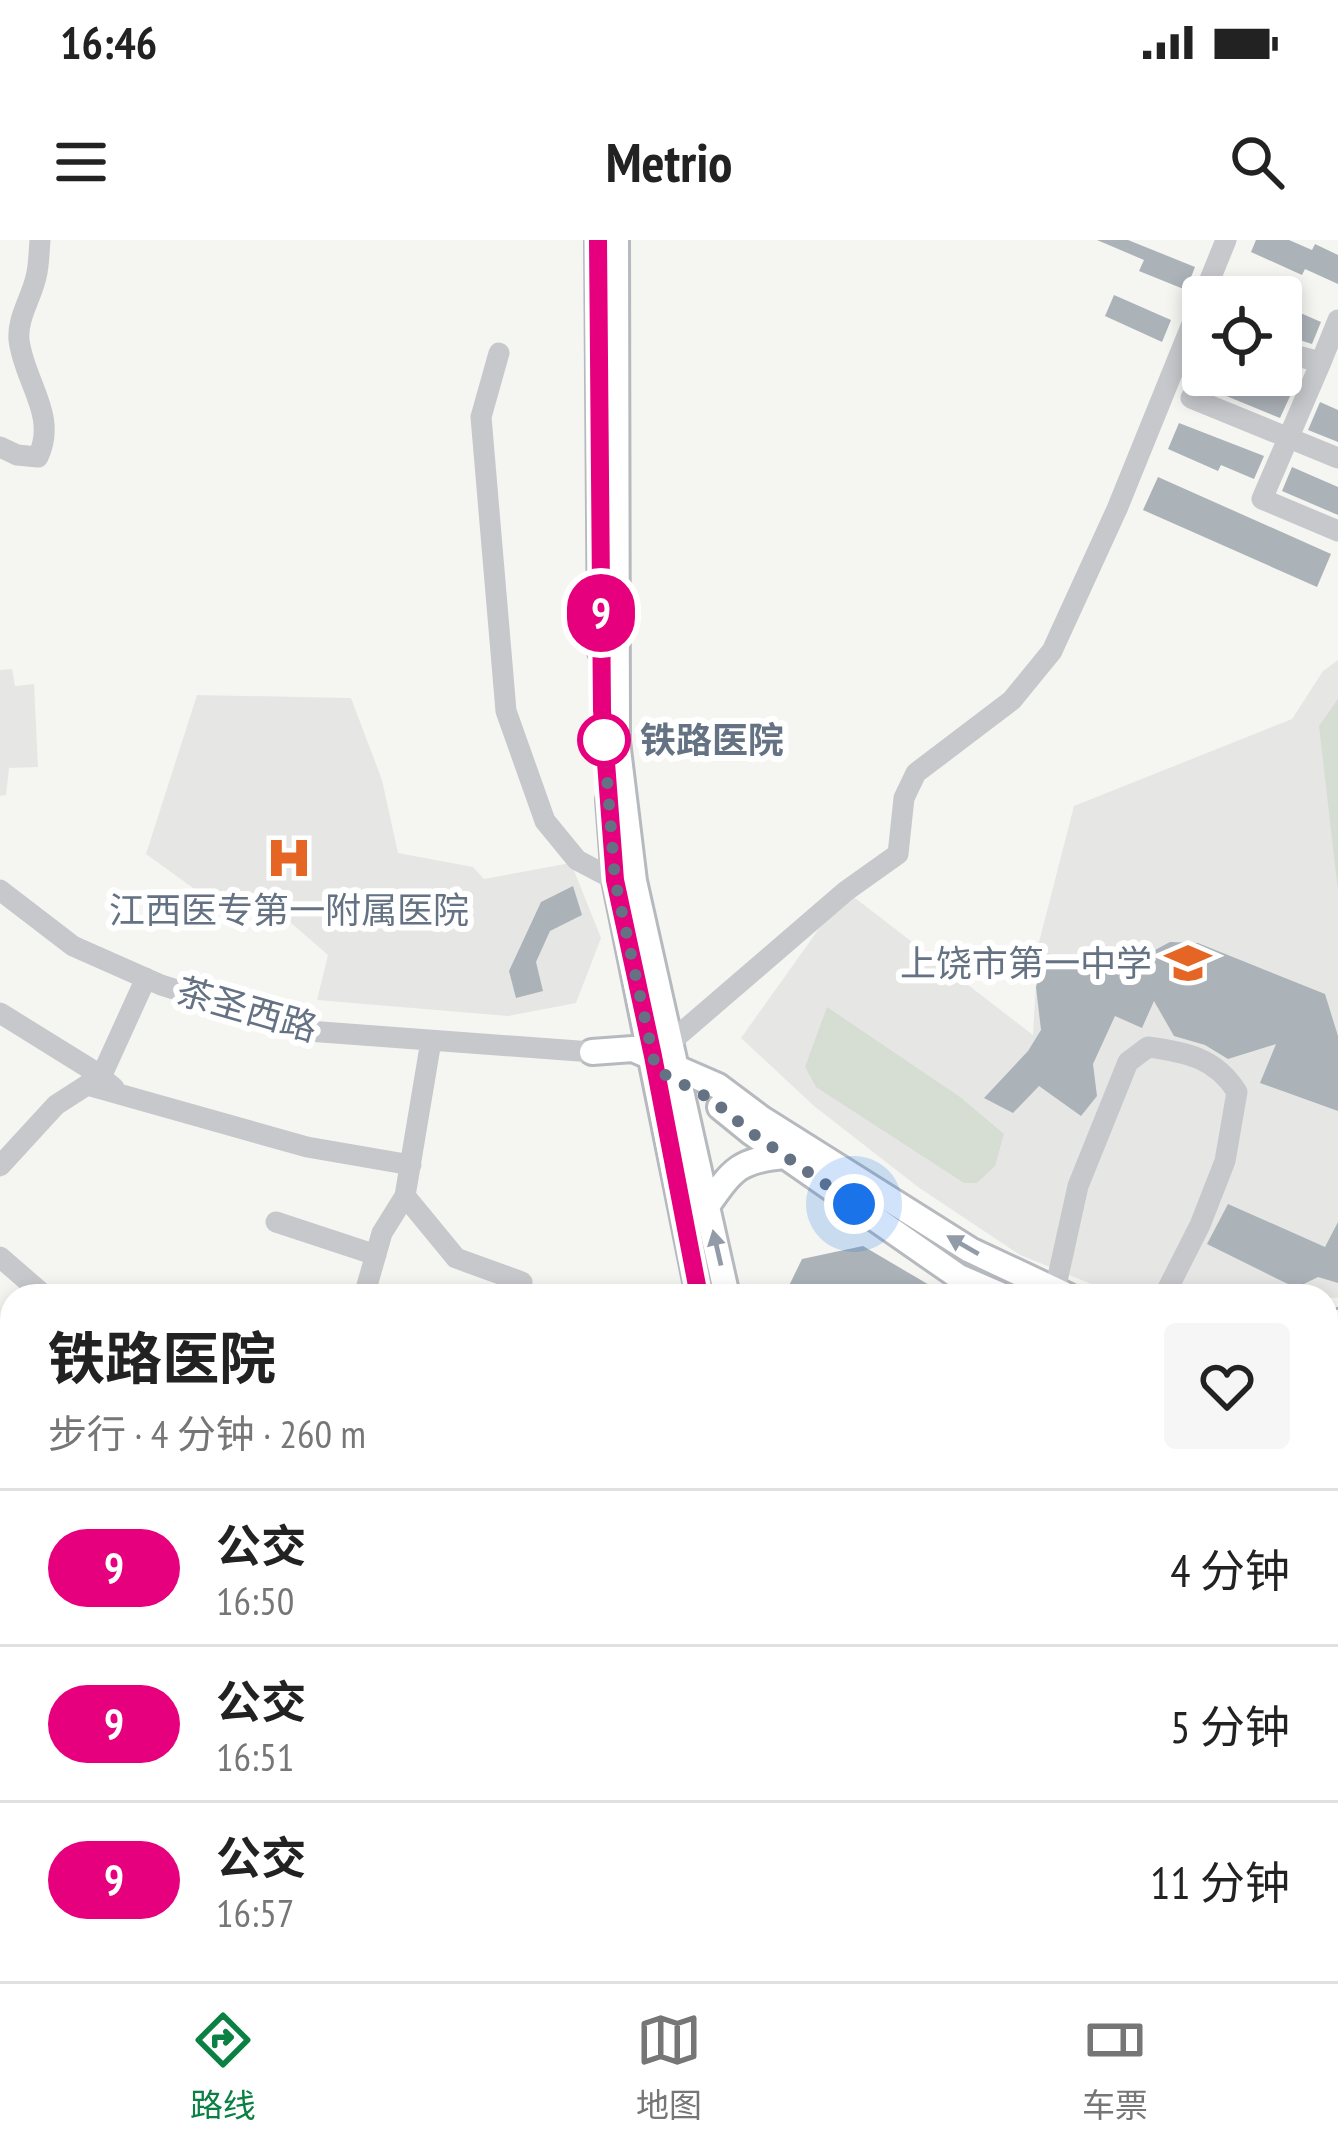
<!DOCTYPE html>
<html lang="zh">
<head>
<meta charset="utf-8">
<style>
  body { margin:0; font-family:"PT Sans Narrow","Noto Sans SC",sans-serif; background:#f6f6f6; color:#222; height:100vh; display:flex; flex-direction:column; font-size:45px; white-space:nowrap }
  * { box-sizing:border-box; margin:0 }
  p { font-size:39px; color:#767676 }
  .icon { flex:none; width:66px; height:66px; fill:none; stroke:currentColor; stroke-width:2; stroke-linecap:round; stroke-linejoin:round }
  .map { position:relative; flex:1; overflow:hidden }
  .details { position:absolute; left:0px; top:1044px; width:1338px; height:699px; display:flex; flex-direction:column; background:#fff; border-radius:36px 36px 0 0; box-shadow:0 6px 18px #0003 }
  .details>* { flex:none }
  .badge { padding:0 24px; border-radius:39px; font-size:42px; line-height:78px }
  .controls { position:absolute; left:1182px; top:36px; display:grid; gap:24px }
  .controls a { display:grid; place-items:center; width:120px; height:120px; border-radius:12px; background:#fff; box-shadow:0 6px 18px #0003; font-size:60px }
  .you { position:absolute; width:60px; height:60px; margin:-30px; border:9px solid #fff; border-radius:50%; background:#1a73e8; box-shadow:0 0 0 18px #1a73e833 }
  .map>.badge { position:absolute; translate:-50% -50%; box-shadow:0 0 0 6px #fff }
  .round { display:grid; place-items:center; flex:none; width:126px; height:126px; border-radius:12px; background:#f6f6f6 }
  .head { display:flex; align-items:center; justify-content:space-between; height:204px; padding:0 48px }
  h1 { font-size:57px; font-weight:700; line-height:90px }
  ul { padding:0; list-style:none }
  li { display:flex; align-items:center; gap:36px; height:156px; padding:0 48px; border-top:3px solid #e0e0e0 }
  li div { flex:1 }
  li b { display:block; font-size:45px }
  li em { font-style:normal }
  li .badge { min-width:132px; font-weight:700; text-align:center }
  .status { display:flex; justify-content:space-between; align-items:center; height:84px; padding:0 60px; background:#fff; direction:ltr }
  .status svg { height:33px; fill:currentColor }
  header { display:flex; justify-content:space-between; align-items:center; height:156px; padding:0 48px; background:#fff; font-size:54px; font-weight:700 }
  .menu { display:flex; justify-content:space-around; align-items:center; height:168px; border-top:3px solid #e0e0e0; background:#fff; font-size:33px; color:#767676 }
  .menu a { display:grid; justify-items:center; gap:6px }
  .menu .current { color:#0b8043 }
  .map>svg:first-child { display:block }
  .built { fill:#e6e7e5 }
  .green { fill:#d6ddd3 }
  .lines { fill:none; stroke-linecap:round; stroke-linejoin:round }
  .river { stroke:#bec7cd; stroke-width:27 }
  .building { fill:#abb2b8 }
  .major-casing { stroke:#b6b9be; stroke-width:30 }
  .minor { stroke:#c6c8cc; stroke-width:21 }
  .major { stroke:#fff; stroke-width:24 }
  .oneway { fill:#929ca8 }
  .line-casing { stroke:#fff; stroke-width:27 }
  .line { stroke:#e6007e; stroke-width:18 }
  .walk { stroke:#647283; stroke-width:12; stroke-dasharray:0 21.6 }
  .stop-dot { fill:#fff; stroke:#e6007e; stroke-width:6 }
  .labels { text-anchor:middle; stroke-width:12; stroke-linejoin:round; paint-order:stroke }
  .stop-label { font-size:36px; font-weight:bold; fill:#647283; stroke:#fff; text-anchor:start }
  .poi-label { font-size:36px; fill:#647283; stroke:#fff }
  .street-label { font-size:36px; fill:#647283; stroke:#fff }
</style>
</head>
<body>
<div class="status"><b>16:46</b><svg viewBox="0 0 49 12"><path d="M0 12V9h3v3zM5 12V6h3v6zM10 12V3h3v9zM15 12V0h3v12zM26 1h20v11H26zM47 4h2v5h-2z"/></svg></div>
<header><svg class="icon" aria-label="menu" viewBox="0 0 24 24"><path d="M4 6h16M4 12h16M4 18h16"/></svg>Metrio<svg class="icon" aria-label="search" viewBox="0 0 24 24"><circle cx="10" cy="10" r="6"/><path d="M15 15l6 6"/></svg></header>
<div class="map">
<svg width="1338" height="1741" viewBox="0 0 1338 1741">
  <rect width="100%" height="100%" fill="#f5f6f2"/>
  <path class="built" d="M1338,420V1058L1134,1056L1111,1052L1020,1015L918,947L814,866L741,798L846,651L1033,795L1038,706L1074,566L1292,479L1323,431Z
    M12,429L15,446L34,444L38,527L9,528L6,555L0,556V430Z
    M197,455L351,458L382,540L398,613L473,627L484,639L571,623L601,698L576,763L508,776L317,760L328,715L290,682L200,653L146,614Z
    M1052,1731H1165L1157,1741H1064Z"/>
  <path class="green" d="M1338,459V651L1319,486Z
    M827,767L960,857L1004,894L995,926L977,943H964L816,847L805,827Z
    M1338,1232V1345L1326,1346V1233Z
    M196,1731H541L542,1741H198Z"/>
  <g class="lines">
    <path class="river" d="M1326,1245L1338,1244"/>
  </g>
  <path class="building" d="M1097,0H1128L1195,27L1186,50L1139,31L1144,20Z
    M1256,0H1289L1312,10L1315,4L1338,15V44L1305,29L1302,35L1251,12Z
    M1114,55L1171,80L1162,102L1105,76Z
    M1289,68L1321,82L1312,104L1281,94V71L1286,74Z
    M1201,135H1235L1256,144L1258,139L1291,154L1280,178L1197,144Z
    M1320,162L1338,170V202L1308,190Z
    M1179,183L1264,216L1254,239L1221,225L1218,231L1168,209Z
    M1292,227L1338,247V275L1282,251Z
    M1158,237L1331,314L1317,347L1143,270Z
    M573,646L582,675L550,691L536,722L543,751L516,758L509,731L541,662Z
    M1170,702L1198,703L1325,754L1338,796V871L1260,843L1276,804L1228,819L1205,805L1174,796L1154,761L1142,788L1115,776L1093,824L1097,856L1081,876L1039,846L1013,873L984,858L1028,811L1041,790L1036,747L1046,713L1110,734Z
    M1228,964L1325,1007L1338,982V1043L1318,1037L1296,1048L1207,1004Z
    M863,1006L948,1056H784L802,1019Z
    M1338,1579V1674L1326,1663V1593Z"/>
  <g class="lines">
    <g class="major-casing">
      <path id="major" d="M598,0L601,412
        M616,0L617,501L634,641L727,1056
        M609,560L615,640L699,1056
        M592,812L633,809L718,846L762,879L970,1010L1068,1056
        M720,867L752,893L959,1037L1003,1056
        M707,966C733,929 739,920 785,916
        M1326,1082H1338
        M1326,1110L1338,1109
        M1326,1726L1338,1713
        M719,1741L720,1731
        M742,1741V1731
        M1336,1741L1338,1739"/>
    </g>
    <path class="minor" d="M1281,112L1321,122L1262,259L1338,291
      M499,113L481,177L506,471L545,581L577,620L615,640
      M1321,122L1338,80
      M1191,158L1338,218
      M0,207L17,215L38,217C58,175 24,142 19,100C17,78 31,59 36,37C39,26 39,12 40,0
      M0,650L73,706L161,745L308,791L592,812
      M0,773L92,830L114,848
      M659,812L846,651L898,614L904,558L916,533L1012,460L1052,411L1117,269L1226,0
      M101,837L146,738
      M0,926L56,865L87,845L307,907L411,925
      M405,956L456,1018L522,1042
      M276,982L376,1015
      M0,1017L45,1056
      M1055,1050L1078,946L1128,822L1148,807C1186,812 1216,818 1237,852L1225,921L1200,985L1164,1056
      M364,1056L382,993L405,956L431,801
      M0,1153L12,1156
      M0,1253L12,1256
      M0,1346L12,1325
      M1326,1402L1338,1401
      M951,1741L958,1731
      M1003,1741L1010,1731"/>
    <use href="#major" class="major"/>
  </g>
  <defs><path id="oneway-solid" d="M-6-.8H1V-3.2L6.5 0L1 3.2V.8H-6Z" transform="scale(3)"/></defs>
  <g class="oneway">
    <use href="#oneway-solid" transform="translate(963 1005) rotate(-150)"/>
    <use href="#oneway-solid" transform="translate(717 1008) rotate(-103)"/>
  </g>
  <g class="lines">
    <g class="line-casing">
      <path id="line" d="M598,0L602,470L615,640L653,816L699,1056"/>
    </g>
    <use href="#line" class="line"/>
    <path class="walk" d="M604,500L615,640L656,830L711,859L752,893L854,964"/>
  </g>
  <defs>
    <g id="hospital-bare" transform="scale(3.6)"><path d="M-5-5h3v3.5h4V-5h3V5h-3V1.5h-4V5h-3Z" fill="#e46524" stroke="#fff" stroke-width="2.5" paint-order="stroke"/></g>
    <g id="school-bare" transform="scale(3.6)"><path d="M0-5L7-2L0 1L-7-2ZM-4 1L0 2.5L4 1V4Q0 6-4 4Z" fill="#e46524" stroke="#fff" stroke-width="2.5" paint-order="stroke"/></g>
  </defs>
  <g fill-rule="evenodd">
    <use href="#hospital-bare" x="289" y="618"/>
    <use href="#school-bare" x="1188" y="723"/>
  </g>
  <circle class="stop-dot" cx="604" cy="500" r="24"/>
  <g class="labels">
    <g class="stop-label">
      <text x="640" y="513">铁路医院</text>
    </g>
    <g class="poi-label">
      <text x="289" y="683">江西医专第一附属医院</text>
      <text x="1152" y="736" text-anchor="end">上饶市第一中学</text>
    </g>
    <g class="street-label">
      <text transform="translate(247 769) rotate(16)" y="13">茶圣西路</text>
    </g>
  </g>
</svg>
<div class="controls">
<a><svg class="icon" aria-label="locate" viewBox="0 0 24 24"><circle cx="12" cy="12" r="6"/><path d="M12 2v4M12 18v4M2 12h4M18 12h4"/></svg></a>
</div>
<div class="you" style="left:854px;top:964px"></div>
<b class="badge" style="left:601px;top:373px;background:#e6007e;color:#fff">9</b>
<section class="details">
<div class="head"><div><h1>铁路医院</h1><p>步行 · 4 分钟 · 260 m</p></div><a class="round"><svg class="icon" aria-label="heart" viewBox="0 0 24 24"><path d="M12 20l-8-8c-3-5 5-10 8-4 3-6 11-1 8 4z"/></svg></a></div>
<ul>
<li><span class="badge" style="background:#e6007e;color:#fff">9</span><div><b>公交</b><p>16:50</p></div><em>4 分钟</em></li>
<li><span class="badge" style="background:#e6007e;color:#fff">9</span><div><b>公交</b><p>16:51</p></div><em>5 分钟</em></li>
<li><span class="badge" style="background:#e6007e;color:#fff">9</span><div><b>公交</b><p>16:57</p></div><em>11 分钟</em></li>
</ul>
</section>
</div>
<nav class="menu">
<a class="current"><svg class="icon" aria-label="directions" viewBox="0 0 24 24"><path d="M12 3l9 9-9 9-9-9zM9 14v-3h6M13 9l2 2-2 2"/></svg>路线</a>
<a><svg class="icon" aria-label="map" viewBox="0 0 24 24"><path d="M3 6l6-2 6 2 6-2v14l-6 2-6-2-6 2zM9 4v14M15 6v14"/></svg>地图</a>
<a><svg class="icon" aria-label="tickets" viewBox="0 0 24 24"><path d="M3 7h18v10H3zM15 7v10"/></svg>车票</a>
</nav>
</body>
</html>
